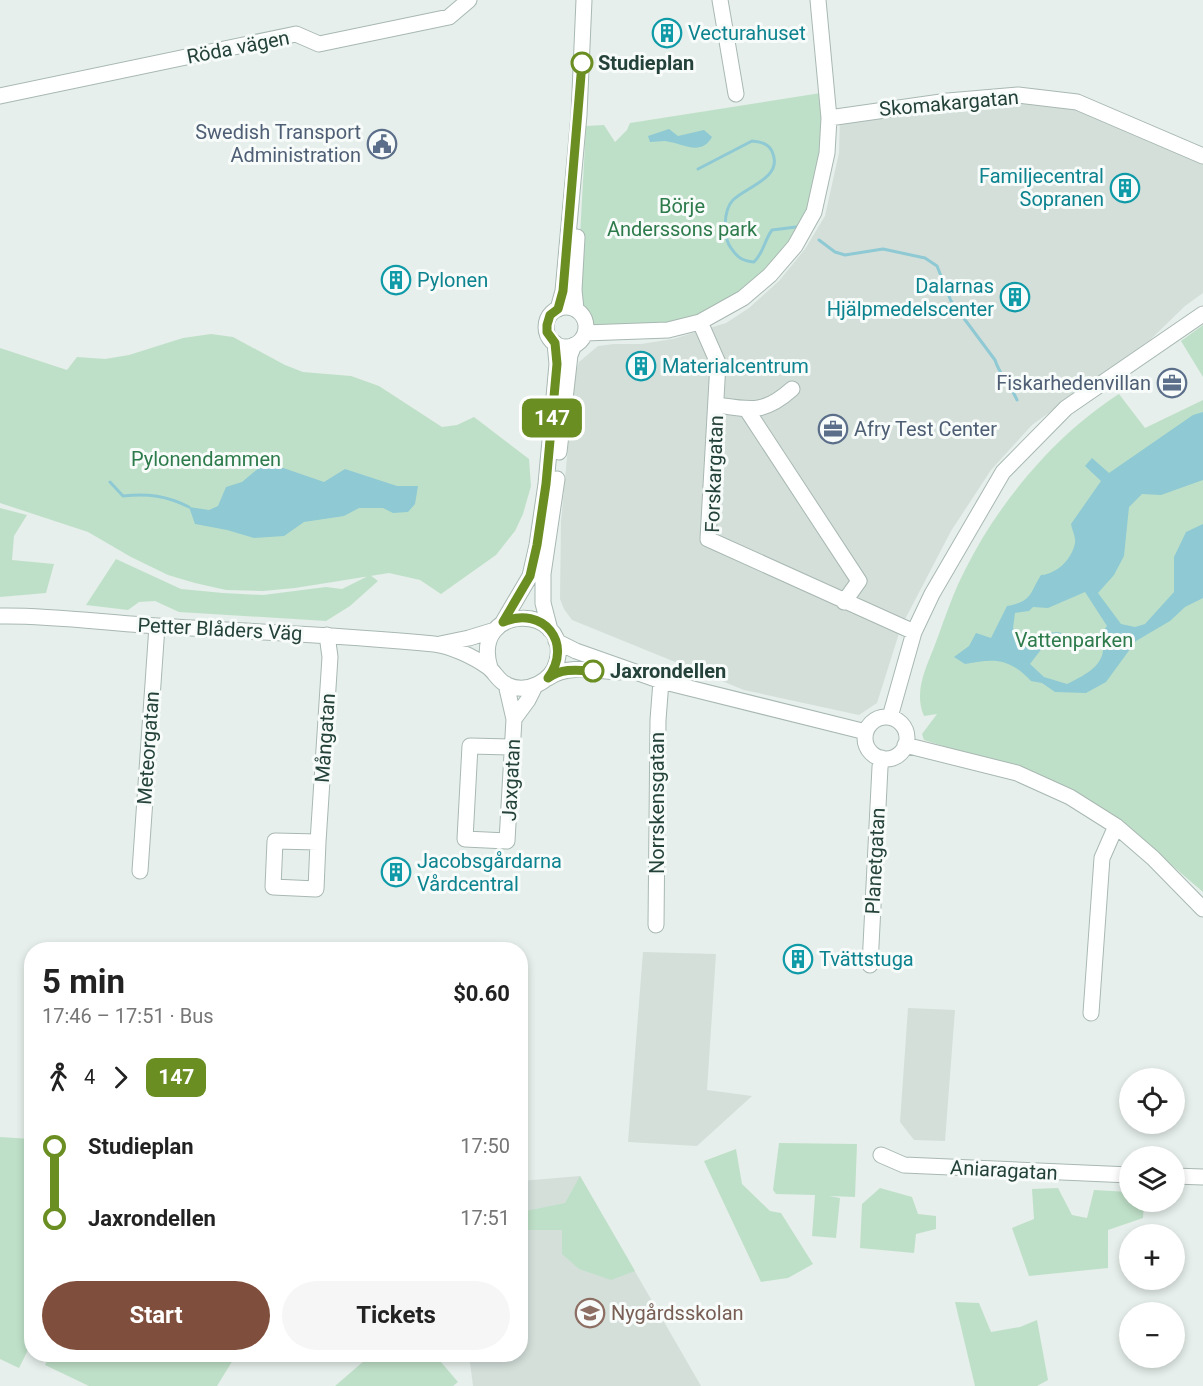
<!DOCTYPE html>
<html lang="en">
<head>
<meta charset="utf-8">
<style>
  body { margin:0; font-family:Roboto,sans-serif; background:#f6f6f6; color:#222; height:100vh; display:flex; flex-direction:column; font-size:22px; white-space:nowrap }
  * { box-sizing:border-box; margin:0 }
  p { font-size:20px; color:#767676 }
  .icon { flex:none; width:33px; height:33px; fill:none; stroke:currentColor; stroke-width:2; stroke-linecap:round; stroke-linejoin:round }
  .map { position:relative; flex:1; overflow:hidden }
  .details { position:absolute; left:24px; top:942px; width:504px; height:420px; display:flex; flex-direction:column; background:#fff; border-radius:24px; box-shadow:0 3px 9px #0003 }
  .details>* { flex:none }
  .badge { padding:0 12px; border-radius:9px; font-size:21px; line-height:39px }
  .buttons { position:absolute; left:1119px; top:1068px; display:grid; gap:12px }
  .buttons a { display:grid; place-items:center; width:66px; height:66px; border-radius:50%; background:#fff; box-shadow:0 3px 9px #0003; font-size:30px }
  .map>.badge { position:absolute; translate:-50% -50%; box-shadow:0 0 0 3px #fff }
  .legs { display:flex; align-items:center; gap:9px; height:66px; padding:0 18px; font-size:20px }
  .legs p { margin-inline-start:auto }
  .summary { display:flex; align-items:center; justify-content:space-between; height:102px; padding:0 18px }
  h1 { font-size:33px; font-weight:700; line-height:45px }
  .cta { display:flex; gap:12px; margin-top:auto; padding:12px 18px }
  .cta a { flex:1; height:69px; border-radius:36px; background:#804e3d; color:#fff; font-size:24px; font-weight:700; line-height:69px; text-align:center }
  .cta a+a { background:#f6f6f6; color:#222 }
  ul { padding:0 18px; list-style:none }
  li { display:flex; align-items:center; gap:21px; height:72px; font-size:22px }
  li i { display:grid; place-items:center; width:9px; height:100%; margin:0 8px; background:currentColor }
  li i::after { content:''; width:15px; height:15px; margin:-8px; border:4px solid; border-radius:50%; background:#fff }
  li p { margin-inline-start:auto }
  li:first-child i { background:linear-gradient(#0000 50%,currentColor 0) }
  li:last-child i { background:linear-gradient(currentColor 50%,#0000 0) }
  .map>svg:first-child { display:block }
  .built { fill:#d4dfda }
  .green { fill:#bfe0c8 }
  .water { fill:#8ec9d4; fill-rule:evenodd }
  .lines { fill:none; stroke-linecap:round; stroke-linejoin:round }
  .stream { stroke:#8ec9d4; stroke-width:3 }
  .minor-casing { stroke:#a8b8b2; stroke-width:17 }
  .minor { stroke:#fff; stroke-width:15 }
  .line-1-casing { stroke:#fff; stroke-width:14 }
  .line-1 { stroke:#6b8e23; stroke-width:9 }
  .stop-1-dot { fill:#fff; stroke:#6b8e23; stroke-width:3 }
  .labels { text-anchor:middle; stroke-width:6; stroke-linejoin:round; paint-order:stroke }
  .culture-label { font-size:20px; fill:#0d838f; stroke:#f7fbf9; text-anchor:start }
  .street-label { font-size:20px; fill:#24423a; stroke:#f7fbf9 }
  .stop-label { font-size:20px; font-weight:bold; fill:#24423a; stroke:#f7fbf9; text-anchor:start }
  .service-label { font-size:20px; fill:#4e5e75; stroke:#f7fbf9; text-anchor:end }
  .park-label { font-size:20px; fill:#2d7a4b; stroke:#f7fbf9 }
  .education-label { font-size:20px; fill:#785e54; stroke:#f7fbf9; text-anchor:start }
</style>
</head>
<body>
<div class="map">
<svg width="1203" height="1386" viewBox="0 0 1203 1386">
  <rect width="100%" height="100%" fill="#e6efeb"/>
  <path class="built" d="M948,101L1077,102L1203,156V293L1185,306L1150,340L1032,425L991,470L951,531L901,627L877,703L859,715L744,690L572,620L564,609L560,599L561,521L575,373L579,362L598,346L614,344H641L673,339L726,323L749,308L779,281L805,249L825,216L839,153L840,116Z
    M643,952L716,954L707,1090L752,1096L697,1146L628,1142Z
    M908,1008L955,1010L945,1141L914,1140L900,1122Z
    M580,1176L701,1386H473L469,1355L520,1354L521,1181Z"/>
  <path class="green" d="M827,92L814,212L770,275L700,322L586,326L584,318L576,309L586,126L604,125L615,142L627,130L630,123Z
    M1203,325V377L1181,341Z
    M211,334L233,337L285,365L303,372L351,376L379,386L442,427L457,425L474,417L529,459L531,486L523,514L515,531L496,555L441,594L420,580L389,573L295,588L263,591L226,590L195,583L168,575L131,557L88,532L0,503V348L67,370L77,357L105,359L129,355L183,338Z
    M1119,394L1145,428L1203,400V892L1119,820L972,755L924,740L922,734L937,714L924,716C913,691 927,666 936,642C945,618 953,593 965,570C998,503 1056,434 1119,394Z
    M0,508L27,515L14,536L12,560L54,564L46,593L0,597Z
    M116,559L181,589L223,593L263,595L326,587L342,589L370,575L378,581L350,606L326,621L179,612L155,601L139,602L128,610L86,605Z
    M0,1137L31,1139V1344L19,1368L0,1359Z
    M779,1143L857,1144L855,1197L829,1196L840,1198L836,1238L812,1236L815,1195L776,1194L773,1190Z
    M736,1149L742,1184L770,1211L781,1213L813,1264L788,1278L761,1282L704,1161Z
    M580,1176L635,1271L611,1280L579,1269L562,1254V1230H521V1212L565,1203Z
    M880,1188L912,1197L918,1214L936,1216V1229L916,1234L914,1253L860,1248L862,1204Z
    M1058,1188L1072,1215L1087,1218L1094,1190L1129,1192L1130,1202H1144L1143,1218L1108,1230V1268L1029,1276L1012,1228L1034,1219L1032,1189Z
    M955,1302L979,1303L991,1332L1020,1327L1037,1320L1048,1380L1037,1386H975Z
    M372,1354L435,1355L458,1382L453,1386H335Z
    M50,1355V1354L236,1355L217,1386H89L45,1365Z"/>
  <path class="water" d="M669,129L678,136L704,130L712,137C701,157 682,143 665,141C660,141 655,142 650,142L648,136Z
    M1203,412V480L1161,495L1142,494L1129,507L1124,556L1114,575L1098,593L1121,624L1135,627L1145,624L1174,592V557L1186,532L1203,524V598L1185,607L1170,621L1136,641L1106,682L1086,693L1055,692L1042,683L1031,681C1009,658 995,658 965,664L954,657L969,646L976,633L991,638L1007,606C1033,601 1029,594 1041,575C1057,574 1072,559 1075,543C1076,537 1072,530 1071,524L1101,481L1085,466L1092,458L1109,473L1193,415ZM1085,592L1107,626L1096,640L1057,632L1021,636L1013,628L1015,613L1029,611L1033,607L1048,608ZM1098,644L1103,649C1103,667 1081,677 1067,684L1044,677L1030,664L1043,647Z
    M266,462L324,482L345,469L397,486H418L415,504L408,512L393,513L383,508H359L344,516L304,522L284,536L254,538L227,530L195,524L189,507L209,510L218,506L226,487L242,482Z"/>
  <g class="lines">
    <path class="stream" d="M698,169L752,141C762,142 770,144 773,154C782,178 746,187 733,200C723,210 723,238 731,248C737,257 742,261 754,262C764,252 764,241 772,230L796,227
      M819,240L835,252L845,255L883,249L925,258L937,266L951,301L995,360C1000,376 1010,384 1017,400
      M110,482L123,496C148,493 167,496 189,507"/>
    <g class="minor-casing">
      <path id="minor" d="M720,0L736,94
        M0,96L296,34L319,44L343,39L449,17L469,0
        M829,118L948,101L1018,95L1077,102L1203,156
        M546 327a20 20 0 1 1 40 0a20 20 0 1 1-40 0Z
        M558,309L563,291L579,115L584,0
        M576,309L574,290L577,237
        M700,322L718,363L708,539L914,632
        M585,333L668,330L700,322L743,298L770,275L795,246L814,212L827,153L829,118L818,0
        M717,405C751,410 764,414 792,389
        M747,410L859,581L844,602
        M559,452L570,355L574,345
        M0,616C53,615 105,623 158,626C250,632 342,635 434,644C451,646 474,657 488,667C495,672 498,681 507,685C527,694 552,682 557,661C571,604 470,602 490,668
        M503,622L530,576L537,545L546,484L557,364L555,343
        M550,630L543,603V574L557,479
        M556,641L576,651L661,681L866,732
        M440,644L469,638L495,630
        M548,678C568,664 596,671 619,672
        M506,684L514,719L507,841L465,839L470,746L512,747
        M890,717L914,632L932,594L1003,472L1066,408L1203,314
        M865 738a21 21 0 1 1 42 0a21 21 0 1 1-42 0Z
        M514,719L528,700L535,686
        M905,745L1017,773L1070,797L1116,826L1153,858L1203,909
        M318,842L316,889L273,887L275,841L318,842L330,657L327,635
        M140,871L157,626
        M656,925L658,720L661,681
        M870,965L880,767L882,758
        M1091,1013L1102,858L1116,826
        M881,1155L904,1165L1130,1175
        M1174,1176L1203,1177"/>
    </g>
    <use href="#minor" class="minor"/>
  </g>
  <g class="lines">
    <g class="line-1-casing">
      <path id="line-1" d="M582,63L563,291L558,309L550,315L547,325V332L555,343L557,364L546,484L537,545L530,576L503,622C543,605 574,643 548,678C562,668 577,670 593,671"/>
    </g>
    <use href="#line-1" class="line-1"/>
  </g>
  <defs>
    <g id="building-ring" transform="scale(1.5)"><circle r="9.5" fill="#f7fbf9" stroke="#0f9aa8" stroke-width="1.5"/><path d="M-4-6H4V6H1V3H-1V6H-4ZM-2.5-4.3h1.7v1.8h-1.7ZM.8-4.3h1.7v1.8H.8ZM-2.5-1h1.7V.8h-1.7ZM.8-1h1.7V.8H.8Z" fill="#0f9aa8"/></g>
    <g id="civic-ring" transform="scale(1.5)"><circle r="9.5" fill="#f7fbf9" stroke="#5c6f8a" stroke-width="1.5"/><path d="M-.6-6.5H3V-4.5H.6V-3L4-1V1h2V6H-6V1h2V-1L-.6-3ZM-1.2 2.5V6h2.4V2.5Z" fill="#5c6f8a"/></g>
    <g id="office-ring" transform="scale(1.5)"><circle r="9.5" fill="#f7fbf9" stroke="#5c6f8a" stroke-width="1.5"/><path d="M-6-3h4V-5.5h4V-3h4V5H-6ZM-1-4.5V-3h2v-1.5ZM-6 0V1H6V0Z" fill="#5c6f8a"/></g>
    <g id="school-ring" transform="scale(1.5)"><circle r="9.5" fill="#f7fbf9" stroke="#8d6e63" stroke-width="1.5"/><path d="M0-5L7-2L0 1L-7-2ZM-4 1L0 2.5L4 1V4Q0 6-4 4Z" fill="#8d6e63"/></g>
  </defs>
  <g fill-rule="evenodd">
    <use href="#building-ring" x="667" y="33"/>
    <use href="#civic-ring" x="382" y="144"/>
    <use href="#building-ring" x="1125" y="188"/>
    <use href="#building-ring" x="396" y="280"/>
    <use href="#building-ring" x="1015" y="297"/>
    <use href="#building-ring" x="641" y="366"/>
    <use href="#office-ring" x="1172" y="383"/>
    <use href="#office-ring" x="833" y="429"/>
    <use href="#building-ring" x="396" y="872"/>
    <use href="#building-ring" x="798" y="959"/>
    <use href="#school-ring" x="590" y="1313"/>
  </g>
  <g class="stop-1-dot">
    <circle cx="582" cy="63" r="10"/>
    <circle cx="593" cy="671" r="10"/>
  </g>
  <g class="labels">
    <g class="culture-label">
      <text x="688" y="40">Vecturahuset</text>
      <text x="1104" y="183" text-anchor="end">Familjecentral<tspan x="1104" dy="23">Sopranen</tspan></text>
      <text x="417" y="287">Pylonen</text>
      <text x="994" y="293" text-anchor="end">Dalarnas<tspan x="994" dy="23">Hjälpmedelscenter</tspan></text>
      <text x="662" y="373">Materialcentrum</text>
      <text x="417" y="868">Jacobsgårdarna<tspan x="417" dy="23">Vårdcentral</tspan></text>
      <text x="819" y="966">Tvättstuga</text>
    </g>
    <g class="street-label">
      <text transform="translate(238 47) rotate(-11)" y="7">Röda vägen</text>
      <text transform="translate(949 103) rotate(-5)" y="7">Skomakargatan</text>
      <text transform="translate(714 474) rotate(-88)" y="7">Forskargatan</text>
      <text transform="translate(220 629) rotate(3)" y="7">Petter Blåders Väg</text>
      <text transform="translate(325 738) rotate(-86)" y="7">Mångatan</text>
      <text transform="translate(148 748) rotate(-86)" y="7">Meteorgatan</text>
      <text transform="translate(511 780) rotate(-87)" y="7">Jaxgatan</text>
      <text transform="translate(657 803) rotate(-90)" y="7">Norrskensgatan</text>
      <text transform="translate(875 861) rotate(-87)" y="7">Planetgatan</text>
      <text transform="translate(1004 1170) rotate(3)" y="7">Aniaragatan</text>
    </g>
    <g class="stop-label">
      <text x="598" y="70">Studieplan</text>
      <text x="610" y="678">Jaxrondellen</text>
    </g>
    <g class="service-label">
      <text x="361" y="139">Swedish Transport<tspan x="361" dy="23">Administration</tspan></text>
      <text x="1151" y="390">Fiskarhedenvillan</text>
      <text x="854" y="436" text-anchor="start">Afry Test Center</text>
    </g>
    <g class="park-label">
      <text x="682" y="213">Börje<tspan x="682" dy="23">Anderssons park</tspan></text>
      <text x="206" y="466">Pylonendammen</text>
      <text x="1074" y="647">Vattenparken</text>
    </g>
    <g class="education-label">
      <text x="611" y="1320">Nygårdsskolan</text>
    </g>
  </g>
</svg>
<div class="buttons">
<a><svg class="icon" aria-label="locate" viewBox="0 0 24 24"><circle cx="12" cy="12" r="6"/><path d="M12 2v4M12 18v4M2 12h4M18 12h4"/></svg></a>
<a><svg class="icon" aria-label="layers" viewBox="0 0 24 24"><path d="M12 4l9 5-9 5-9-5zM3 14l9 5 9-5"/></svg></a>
<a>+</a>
<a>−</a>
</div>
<b class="badge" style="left:552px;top:418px;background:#6b8e23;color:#fff">147</b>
<section class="details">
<div class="summary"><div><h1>5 min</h1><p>17:46 – 17:51 · Bus</p></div><b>$0.60</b></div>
<div class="legs"><svg class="icon" aria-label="walk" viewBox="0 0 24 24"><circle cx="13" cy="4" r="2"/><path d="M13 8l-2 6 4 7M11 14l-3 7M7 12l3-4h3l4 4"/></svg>4<svg class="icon" aria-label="forward" viewBox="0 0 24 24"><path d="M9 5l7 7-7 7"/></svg><b class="badge" style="background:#6b8e23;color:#fff">147</b></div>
<ul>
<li><i style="color:#6b8e23"></i><b>Studieplan</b><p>17:50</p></li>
<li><i style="color:#6b8e23"></i><b>Jaxrondellen</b><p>17:51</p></li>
</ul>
<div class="cta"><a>Start</a><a>Tickets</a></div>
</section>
</div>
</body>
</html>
